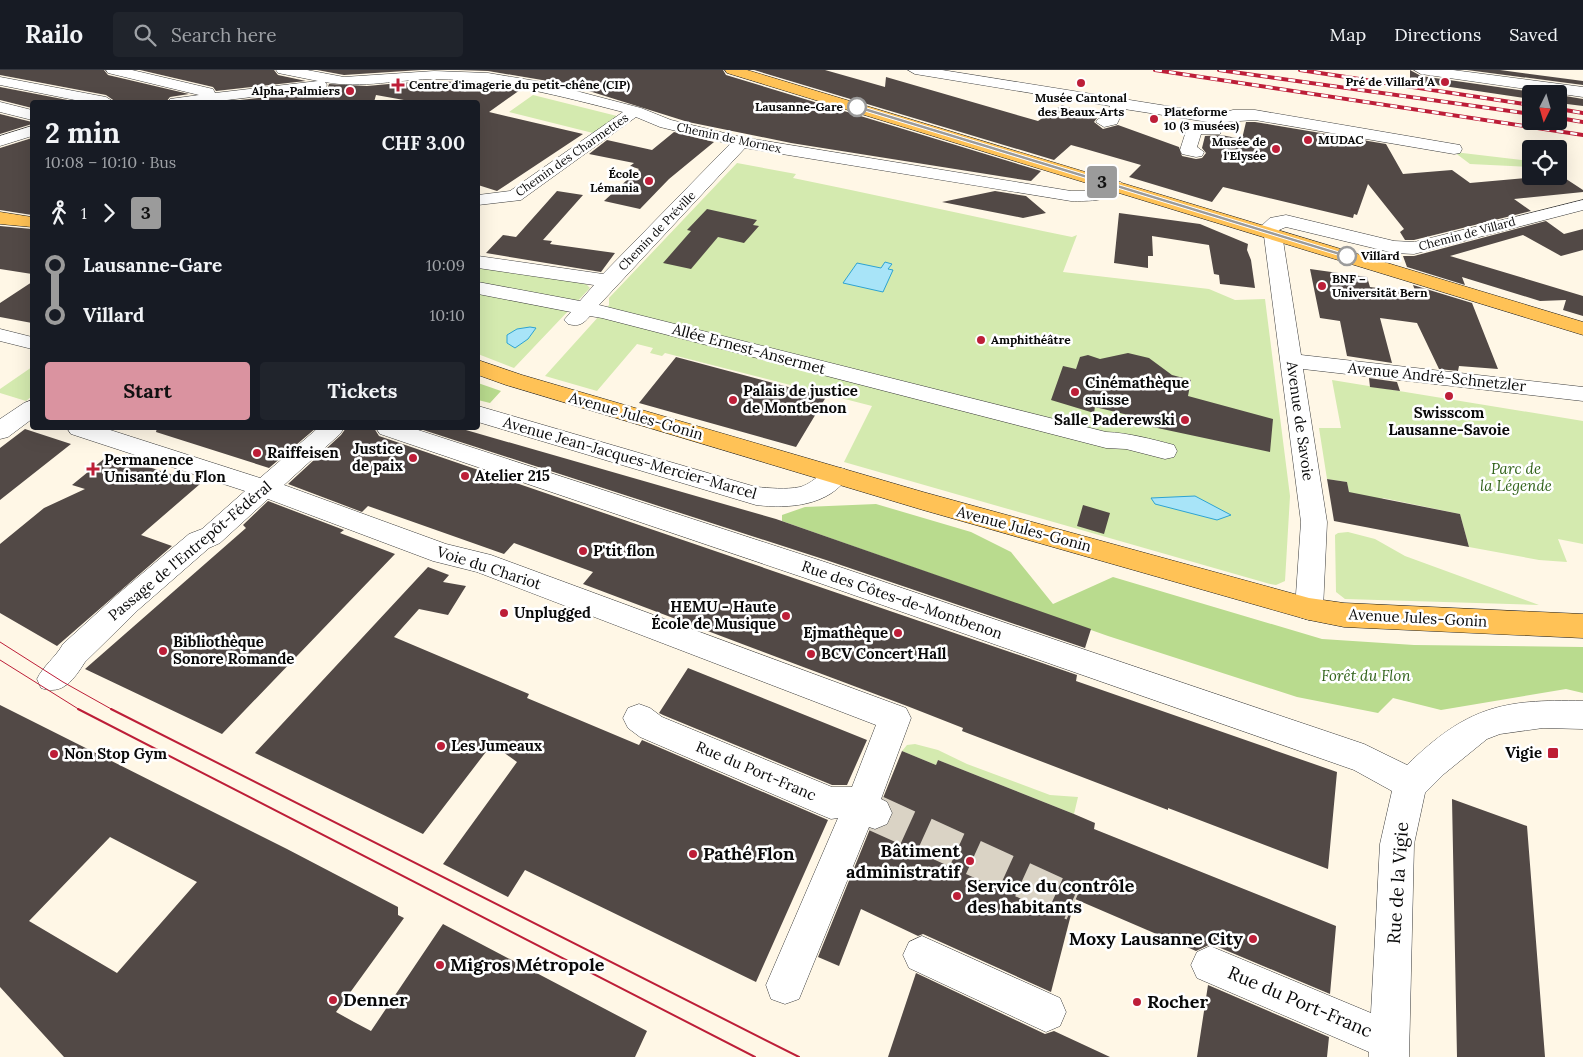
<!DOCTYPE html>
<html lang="en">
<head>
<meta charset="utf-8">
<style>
  body { margin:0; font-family:Lora,serif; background:#20242c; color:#f1f3f6; height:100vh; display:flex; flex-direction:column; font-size:19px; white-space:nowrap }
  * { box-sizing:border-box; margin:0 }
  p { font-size:16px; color:#9ea1a6 }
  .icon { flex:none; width:28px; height:28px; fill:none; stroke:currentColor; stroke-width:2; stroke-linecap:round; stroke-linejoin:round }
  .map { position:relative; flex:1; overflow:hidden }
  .panel { position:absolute; left:30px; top:30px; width:450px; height:330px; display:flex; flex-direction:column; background:#171b24; border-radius:5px; box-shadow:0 5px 20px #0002 }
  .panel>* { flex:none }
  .badge { padding:0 10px; border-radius:4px; font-size:18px; line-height:32px }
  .needle { width:32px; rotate:185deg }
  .buttons { position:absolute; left:1522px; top:15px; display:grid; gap:10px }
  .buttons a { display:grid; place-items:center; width:45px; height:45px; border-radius:5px; background:#171b24; box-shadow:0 5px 20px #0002; font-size:25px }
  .map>.badge { position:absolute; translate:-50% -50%; box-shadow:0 0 0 2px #fff }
  .legs { display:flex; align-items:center; gap:8px; height:55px; padding:0 15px; font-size:16px }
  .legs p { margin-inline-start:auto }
  .head { display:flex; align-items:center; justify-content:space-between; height:85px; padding:0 15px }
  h1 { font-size:28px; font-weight:800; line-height:38px }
  .cta { display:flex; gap:10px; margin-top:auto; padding:10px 15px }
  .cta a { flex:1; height:58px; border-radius:5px; background:#da93a0; color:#111; font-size:20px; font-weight:800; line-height:58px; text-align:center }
  .cta a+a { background:#20242c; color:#f1f3f6 }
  ul { padding:0 15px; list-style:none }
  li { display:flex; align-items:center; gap:18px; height:50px; font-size:19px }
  li i { display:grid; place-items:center; width:8px; height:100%; margin:0 6px; background:currentColor }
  li i::after { content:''; width:12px; height:12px; margin:-6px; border:4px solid; border-radius:50%; background:#171b24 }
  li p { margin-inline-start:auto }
  li:first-child i { background:linear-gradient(#0000 50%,currentColor 0) }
  li:last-child i { background:linear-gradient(currentColor 50%,#0000 0) }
  header { display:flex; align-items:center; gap:30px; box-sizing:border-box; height:70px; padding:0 25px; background:#171b24; border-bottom:1px solid #363941 }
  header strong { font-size:24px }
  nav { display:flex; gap:28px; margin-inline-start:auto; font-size:18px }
  .search { width:350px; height:45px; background:#20242c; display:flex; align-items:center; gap:12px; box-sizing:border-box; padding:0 18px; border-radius:5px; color:#9ea1a6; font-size:19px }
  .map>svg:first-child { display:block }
  .green { fill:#d4eaaf }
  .forest { fill:#b9db8e }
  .water { fill:#a8e4f8; stroke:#2da3d2 }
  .building { fill:#524946; fill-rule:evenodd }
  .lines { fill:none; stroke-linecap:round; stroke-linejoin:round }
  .minor-tunnel { stroke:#dad3c5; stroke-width:36; stroke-dasharray:36 18; stroke-linecap:butt }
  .minor-casing { stroke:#3c3c3c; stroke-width:1 }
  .major-casing { stroke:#1a1a1a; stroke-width:1 }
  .minor { fill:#fff; fill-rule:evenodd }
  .major { fill:#ffc256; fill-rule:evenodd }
  .tram-far1 { stroke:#bd1e38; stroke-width:1 }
  .tram { stroke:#bd1e38; stroke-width:2 }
  .rail-casing { stroke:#bd1e38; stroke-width:4 }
  .rail { stroke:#fff; stroke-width:2.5; stroke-dasharray:7; stroke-linecap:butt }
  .line-1 { fill:#9b9b9b; stroke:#fff }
  .poi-dot { fill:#bd1e38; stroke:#fff; stroke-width:2 }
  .stop-1-dot { fill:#fff; stroke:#9b9b9b; stroke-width:2.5 }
  .labels { text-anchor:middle; stroke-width:5; stroke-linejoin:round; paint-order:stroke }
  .far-poi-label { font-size:12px; font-weight:bold; fill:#090909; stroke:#fff; text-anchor:start }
  .far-stop-label { font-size:12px; font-weight:bold; fill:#090909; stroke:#fff; text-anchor:end }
  .far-street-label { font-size:12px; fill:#090909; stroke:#fff }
  .street-label { font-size:15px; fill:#090909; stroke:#fff }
  .poi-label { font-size:15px; font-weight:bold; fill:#090909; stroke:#fff; text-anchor:start }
  .park-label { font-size:15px; font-style:italic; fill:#306219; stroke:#fff }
  .near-poi-label { font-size:18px; font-weight:bold; fill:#090909; stroke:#fff; text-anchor:start }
  .near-street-label { font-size:18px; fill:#090909; stroke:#fff }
</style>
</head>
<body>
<header>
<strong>Railo</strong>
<div class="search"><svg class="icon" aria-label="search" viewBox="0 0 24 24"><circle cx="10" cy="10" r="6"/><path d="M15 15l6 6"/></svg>Search here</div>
<nav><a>Map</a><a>Directions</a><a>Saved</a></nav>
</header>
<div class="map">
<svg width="1583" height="987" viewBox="0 0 1583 987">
  <rect width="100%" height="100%" fill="#fff7e6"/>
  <path class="green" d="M533,25L621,47L597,64L509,42Z
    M1454,82L1531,91V97L1470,94Z
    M737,93L796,104L793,108C887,127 979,148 1072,167L1077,165L1063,202L1209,219L1235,230L1265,229L1290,426L1285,511L1276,515L1270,514L844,392L872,336L665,283L662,286L650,283L653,278L637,274L597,321L545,306L609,235V228Z
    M478,197L584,212L590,218L514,298L478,284Z
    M32,297V326L26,331L0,323V319Z
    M1332,310L1583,351V474L1558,469L1567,492L1539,490L1469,477L1460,444L1383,428L1355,455L1347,412L1327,409L1319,358H1341Z
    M1348,462L1375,469L1405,486L1539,535L1345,529L1336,522L1335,465L1338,463Z
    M915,674L938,680L967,694L1050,725L1078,727L1074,744L938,690L936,695L902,681L907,675Z"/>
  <path class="forest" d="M478,313L501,321L490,333L478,330Z
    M876,434L971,462L1011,482L1053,534L1113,507L1322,569L1414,575L1583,577V623L1566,619L1441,640L1393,628L1378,643L1297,627L1108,566L782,451V445L805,437Z"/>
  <path class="water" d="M885,192L892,194L888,199L893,200L883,222L843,213L857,193L881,198Z
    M530,257L536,258L528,269L515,278L507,273V265L517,259Z
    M1195,426L1231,445L1217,450L1155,434L1151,428Z"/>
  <path class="building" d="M0,0H104L108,5L189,24L170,27L166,32H116L106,25L0,5Z
    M140,0H274L278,5L306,11L216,21L213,17Z
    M317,0H421L344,5Z
    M458,0H723L726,5L1041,101L1031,111L791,73L688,52L589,21L542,10L488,1Z
    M754,0H825L885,17L886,7L1038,51L1062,35L1097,48L1094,52L1103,59L1118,55L1179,77L1182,86L1196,89L1202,88L1206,83L1202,78L1205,66L1221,65L1242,69L1246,52H1255L1386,74L1403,104L1452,100L1470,113L1560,105L1583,120V122L1514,129L1531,141L1414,170H1405L1400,162L1404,159L1368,114L1357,145L1354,144L1353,148L1223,117L1212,132L1129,107L1141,95L1082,78L1071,75L1054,90Z
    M1410,0L1421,6L1547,24H1531V29L1410,11Z
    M1467,0H1500L1583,11V15Z
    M422,11L460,12L520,20L489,42L583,64L497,121L478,115V32H415L376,25L374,32H222L320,21L327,19L329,14L367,16Z
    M0,17L78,32H32V38L0,30Z
    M1559,25L1583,29V36L1559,33Z
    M0,44L32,52V54L0,64Z
    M674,62L714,72L669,109L640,139L604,131L639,99L630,96L634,93L589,84L607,70L652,80Z
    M32,68V145L0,140V78Z
    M557,121L583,125L543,170L552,171L550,174L615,183L601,202L486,183L503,165L516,167Z
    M995,121L1026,126L1046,143L1023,148L942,132Z
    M707,139L757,150L753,155L759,156L744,173L718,167L691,199L663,193L691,161L687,160Z
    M1119,143L1200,154L1248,174L1247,180L1251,190L1255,218L1220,214L1219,205L1214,204L1209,175L1152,166L1153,186H1148V198L1114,193Z
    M1546,151L1564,164L1583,159V180L1561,186L1523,165L1450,186L1583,226V246L1563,240L1566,230L1540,231L1462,207L1465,215L1407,197L1403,186H1414Z
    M0,156L32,159V204L0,199Z
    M1310,199L1367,207L1370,217L1416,223L1413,215L1472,233L1498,299L1459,296L1458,301L1439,299L1417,253L1380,248L1392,293L1347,286L1340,251L1320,248Z
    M32,212V253L0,247V233Z
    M1128,283L1149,288L1172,305L1191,310L1188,326L1273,349L1270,382L1148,356L1149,350L1095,337L1094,343L1051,330L1063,296L1076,299L1080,287L1088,285L1100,289Z
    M676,287L826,327L796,377L639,333Z
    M1369,308L1397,312L1400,321L1370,317Z
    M157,358H316L269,398L156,362Z
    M346,358H374L379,366L1077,605L1076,611L1337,702L1328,799L1168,738V740L962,661L963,658L907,636L583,514L593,502L514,473L504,484L368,436L362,442L288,414L341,365Z
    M417,358H459L776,449L1091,559L1085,578L826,490Z
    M25,359L71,374L0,430V378Z
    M110,384L200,414L141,465L172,476L57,576L0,543V474L44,438L85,419L72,415Z
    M1327,409L1347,412L1349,422L1460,444L1469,477L1334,451Z
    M268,431L344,460L340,463L395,484L222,664L85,599L246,458L243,455Z
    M1083,435L1110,443L1104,464L1077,456Z
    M428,497L449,505L443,512L466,516L448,545L419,539L394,567L529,624L527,628L639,675L642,670L828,750L756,912L525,800L508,827L443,794L517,692L492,674L423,764L255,683Z
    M688,598L867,670L847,715H832L663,645L659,643Z
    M0,635L287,779L398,837V845L404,848L336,942L354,952L371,961L443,854L647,961L635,987H64L0,917ZM110,767L197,812L117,903L29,851Z
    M902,681L936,695L938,690L1074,744L1095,753L1094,759L1336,856L1330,924L1211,874L1196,881L1075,829L1051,922L923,864L918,866L861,839L839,896L818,887L870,759L876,761L888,756L894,744L889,731L883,728Z
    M1452,729L1527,756L1545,987H1457Z
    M916,903L1045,964L1054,961L1110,987H888Z
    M1208,915L1329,967L1327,987H1197Z"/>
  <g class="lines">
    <path class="minor-tunnel" d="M875,743L1074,833"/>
    <g class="minor-casing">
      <path id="minor" d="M106,0H132L213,19L215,23L318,11L278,3L276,0H307L344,7L434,1L488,3L542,12L641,38L671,50L741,67L1071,121H1092L1109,112H1121L1124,116C1113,132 1088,131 1071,131L745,78L599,235L1106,362C1129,363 1151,369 1174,375L1177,381L1174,387L1165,389L1126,379L1106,378L602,248L590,246C583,254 579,257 568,254L564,250L571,242L478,224V212L580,231L594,215L478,198V186L603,204L730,74L660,57L636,47L521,130L478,135V125L510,121L623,42C560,26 501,10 436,9C399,9 362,19 325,12L327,15L325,18L320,19L210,32H168L170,29L199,25L108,3Z
        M908,0H942L1217,44L1233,40H1255L1454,74L1460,75L1462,79L1460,83L1454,84L1255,50L1224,52L1220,64H1201L1197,77L1204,82L1202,86L1196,87L1182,84L1180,80L1188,55H1207L1208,52L1124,39L1117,54L1104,57L1096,52L1098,49L1105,47L1110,36L915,4Z
        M1414,0H1453L1583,17V27L1421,4Z
        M0,7L106,27L114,32H85L0,15Z
        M0,32L32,40V50L0,42Z
        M32,56V66L0,76V66Z
        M1583,130V140L1414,184L1394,183L1286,157L1279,160L1282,164L1301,285L1583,317V331L1303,299L1327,452L1323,539L1319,547L1309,550L1299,547L1295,539L1301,452L1264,166L1258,165L1256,161L1270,148L1286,145L1394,171L1414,172Z
        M0,259L32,267V279L0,271Z
        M32,330V349L8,367L0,369V349L24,333Z
        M478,336L756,417C770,418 785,420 800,417C818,412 825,393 845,399L849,405C830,436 789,439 756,435L478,352Z
        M67,358H104L260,408L318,358H344L340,364L284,415L446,474L491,485L906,638L911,648L881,729L887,732L892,743L887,754L875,759L869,757L799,929L785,934L771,929L766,915L838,748L831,749L819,744L640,667L628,658L623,648L628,638L639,634L650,638L662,647L832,717H852L876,655L477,502L433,491L268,429L220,473L209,478L138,540L85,592C74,609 63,626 41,618L37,609C43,596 56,587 63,574L118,524L189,464L202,459L245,421L71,364Z
        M376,358H412L825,492L1364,674L1407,695C1467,637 1502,629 1583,631V659L1543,658L1500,664L1487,669L1444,704L1425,723L1414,774L1409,987H1369V982L1197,908L1191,895L1197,882L1210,876L1371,943L1380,774L1392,721L1354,700L805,508L380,364Z
        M922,866L1060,928L1066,942L1060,956L1046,962L909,898L903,885L909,872Z"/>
    </g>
    <g class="major-casing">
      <path id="major" d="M725,0H747L1583,252V265L727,3Z
        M0,142L32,147V157L0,154Z
        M478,290L522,305L923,422L1309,528L1344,533L1583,544V568L1344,557L1309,550L923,440L506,315L478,305Z"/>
    </g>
    <use href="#minor" class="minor"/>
    <use href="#major" class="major"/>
    <path class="tram-far1" d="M0,572L63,612L113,640
      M0,590L80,640"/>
    <path class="tram" d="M78,639L755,987
      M111,639L799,987"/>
    <g class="rail-casing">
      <path id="rail" d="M1155,0L1583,65
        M1219,0L1531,44
        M1300,0L1531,35
        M1559,39L1583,43
        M1559,48L1583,52"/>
    </g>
    <use href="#rail" class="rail"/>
  </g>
  <path class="line-1" d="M857,35L1349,185L1350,186L1344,187L855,38Z"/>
  <g class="poi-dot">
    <circle cx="1445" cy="12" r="5"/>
    <circle cx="1081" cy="13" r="5"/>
    <path d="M395.5 7.5h5v5h5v5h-5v5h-5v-5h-5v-5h5z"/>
    <circle cx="350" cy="21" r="5"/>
    <circle cx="1154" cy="49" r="5"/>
    <circle cx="1308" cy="70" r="5"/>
    <circle cx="1276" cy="79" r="5"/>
    <circle cx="649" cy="111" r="5"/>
    <circle cx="1322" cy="216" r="5"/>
    <circle cx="981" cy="270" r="5"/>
    <circle cx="1075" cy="322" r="5"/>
    <circle cx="1449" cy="326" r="5"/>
    <circle cx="733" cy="330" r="5"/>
    <circle cx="1185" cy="350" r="5"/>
    <circle cx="257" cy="383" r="5"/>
    <circle cx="413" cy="388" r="5"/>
    <path d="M90.5 391.5h5v5h5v5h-5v5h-5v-5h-5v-5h5z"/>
    <circle cx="465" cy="406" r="5"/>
    <circle cx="583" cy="481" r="5"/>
    <circle cx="504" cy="543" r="5"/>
    <circle cx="786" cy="546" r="5"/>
    <circle cx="898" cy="563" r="5"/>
    <circle cx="163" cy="581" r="5"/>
    <circle cx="811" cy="584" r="5"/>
    <circle cx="441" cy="676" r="5"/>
    <rect x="1547" y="677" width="12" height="12" rx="2.5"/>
    <circle cx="54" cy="684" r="5"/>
    <circle cx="693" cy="784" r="5"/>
    <circle cx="970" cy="791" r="5"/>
    <circle cx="957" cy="826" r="5"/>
    <circle cx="1253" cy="869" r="5"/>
    <circle cx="440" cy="895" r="5"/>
    <circle cx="333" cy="930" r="5"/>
    <circle cx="1137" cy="932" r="5"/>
  </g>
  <g class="stop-1-dot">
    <circle cx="857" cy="37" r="9"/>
    <circle cx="1347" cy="186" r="9"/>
  </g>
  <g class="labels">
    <g class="far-poi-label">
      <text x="1435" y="16" text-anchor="end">Pré de Villard A</text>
      <text x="409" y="19">Centre d'imagerie du petit-chêne (CIP)</text>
      <text x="340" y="25" text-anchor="end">Alpha-Palmiers</text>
      <text x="1081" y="32" text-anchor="middle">Musée Cantonal<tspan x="1081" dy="14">des Beaux-Arts</tspan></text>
      <text x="1164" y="46">Plateforme<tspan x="1164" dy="14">10 (3 musées)</tspan></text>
      <text x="1318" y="74">MUDAC</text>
      <text x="1266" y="76" text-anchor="end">Musée de<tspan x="1266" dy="14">l'Elysée</tspan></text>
      <text x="639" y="108" text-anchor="end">École<tspan x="639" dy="14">Lémania</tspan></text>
      <text x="1332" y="213">BNF –<tspan x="1332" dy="14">Universität Bern</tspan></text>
      <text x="991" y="274">Amphithéâtre</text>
    </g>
    <g class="far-stop-label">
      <text x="843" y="41">Lausanne-Gare</text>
      <text x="1361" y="190" text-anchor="start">Villard</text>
    </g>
    <g class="far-street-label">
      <text transform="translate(729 68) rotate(12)" y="4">Chemin de Mornex</text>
      <text transform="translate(572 85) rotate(-35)" y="4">Chemin des Charmettes</text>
      <text transform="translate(657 161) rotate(-46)" y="4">Chemin de Préville</text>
      <text transform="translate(1467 164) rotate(-15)" y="4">Chemin de Villard</text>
    </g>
    <g class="street-label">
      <text transform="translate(749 279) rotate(15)" y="5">Allée Ernest-Ansermet</text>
      <text transform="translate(1437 307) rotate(6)" y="5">Avenue André-Schnetzler</text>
      <text transform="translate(636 346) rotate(16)" y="5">Avenue Jules-Gonin</text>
      <text transform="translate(1300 351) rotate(82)" y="5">Avenue de Savoie</text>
      <text transform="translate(630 388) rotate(16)" y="5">Avenue Jean-Jacques-Mercier-Marcel</text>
      <text transform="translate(1024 459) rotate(15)" y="5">Avenue Jules-Gonin</text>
      <text transform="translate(190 481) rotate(-40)" y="5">Passage de l'Entrepôt-Fédéral</text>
      <text transform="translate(489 498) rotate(18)" y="5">Voie du Chariot</text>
      <text transform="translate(902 530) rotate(19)" y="5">Rue des Côtes-de-Montbenon</text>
      <text transform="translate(1418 548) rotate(3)" y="5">Avenue Jules-Gonin</text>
      <text transform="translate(756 701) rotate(23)" y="5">Rue du Port-Franc</text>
    </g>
    <g class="poi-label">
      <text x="1085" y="318">Cinémathèque<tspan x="1085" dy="17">suisse</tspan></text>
      <text x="743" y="326">Palais de justice<tspan x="743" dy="17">de Montbenon</tspan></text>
      <text x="1449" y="348" text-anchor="middle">Swisscom<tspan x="1449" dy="17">Lausanne-Savoie</tspan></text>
      <text x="1175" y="355" text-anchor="end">Salle Paderewski</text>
      <text x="403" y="384" text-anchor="end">Justice<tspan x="403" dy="17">de paix</tspan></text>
      <text x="267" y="388">Raiffeisen</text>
      <text x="104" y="395">Permanence<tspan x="104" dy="17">Unisanté du Flon</tspan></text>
      <text x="475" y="411">Atelier 215</text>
      <text x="593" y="486">P'tit flon</text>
      <text x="776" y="542" text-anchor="end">HEMU - Haute<tspan x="776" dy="17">École de Musique</tspan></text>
      <text x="514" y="548">Unplugged</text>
      <text x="888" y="568" text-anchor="end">Ejmathèque</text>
      <text x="173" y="577">Bibliothèque<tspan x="173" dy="17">Sonore Romande</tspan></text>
      <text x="821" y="589">BCV Concert Hall</text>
      <text x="451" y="681">Les Jumeaux</text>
      <text x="1542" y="688" text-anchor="end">Vigie</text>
      <text x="64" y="689">Non Stop Gym</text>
    </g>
    <g class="park-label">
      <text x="1516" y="404">Parc de<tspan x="1516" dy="17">la Légende</tspan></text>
      <text x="1366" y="611">Forêt du Flon</text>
    </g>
    <g class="near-poi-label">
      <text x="960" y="787" text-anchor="end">Bâtiment<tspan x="960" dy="21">administratif</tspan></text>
      <text x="703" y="790">Pathé Flon</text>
      <text x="967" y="822">Service du contrôle<tspan x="967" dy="21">des habitants</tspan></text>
      <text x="1243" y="875" text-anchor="end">Moxy Lausanne City</text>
      <text x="450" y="901">Migros Métropole</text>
      <text x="343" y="936">Denner</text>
      <text x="1147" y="938">Rocher</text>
    </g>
    <g class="near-street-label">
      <text transform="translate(1398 813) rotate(-86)" y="6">Rue de la Vigie</text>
      <text transform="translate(1300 932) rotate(23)" y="6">Rue du Port-Franc</text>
    </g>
  </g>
</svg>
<div class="buttons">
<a><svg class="needle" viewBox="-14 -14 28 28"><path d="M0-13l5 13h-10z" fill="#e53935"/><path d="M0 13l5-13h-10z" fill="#9ea1a6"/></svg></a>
<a><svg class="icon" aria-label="locate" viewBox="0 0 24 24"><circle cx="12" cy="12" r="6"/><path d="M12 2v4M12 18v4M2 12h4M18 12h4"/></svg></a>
</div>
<b class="badge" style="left:1102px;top:112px;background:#9b9b9b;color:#111">3</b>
<section class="panel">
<div class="head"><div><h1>2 min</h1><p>10:08 – 10:10 · Bus</p></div><b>CHF 3.00</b></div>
<div class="legs"><svg class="icon" aria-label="walk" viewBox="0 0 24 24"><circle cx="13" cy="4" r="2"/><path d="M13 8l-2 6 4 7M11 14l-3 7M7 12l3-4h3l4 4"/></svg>1<svg class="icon" aria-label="forward" viewBox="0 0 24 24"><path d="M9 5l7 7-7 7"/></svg><b class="badge" style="background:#9b9b9b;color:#111">3</b></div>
<ul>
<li><i style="color:#9b9b9b"></i><b>Lausanne-Gare</b><p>10:09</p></li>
<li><i style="color:#9b9b9b"></i><b>Villard</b><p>10:10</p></li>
</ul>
<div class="cta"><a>Start</a><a>Tickets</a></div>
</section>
</div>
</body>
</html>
